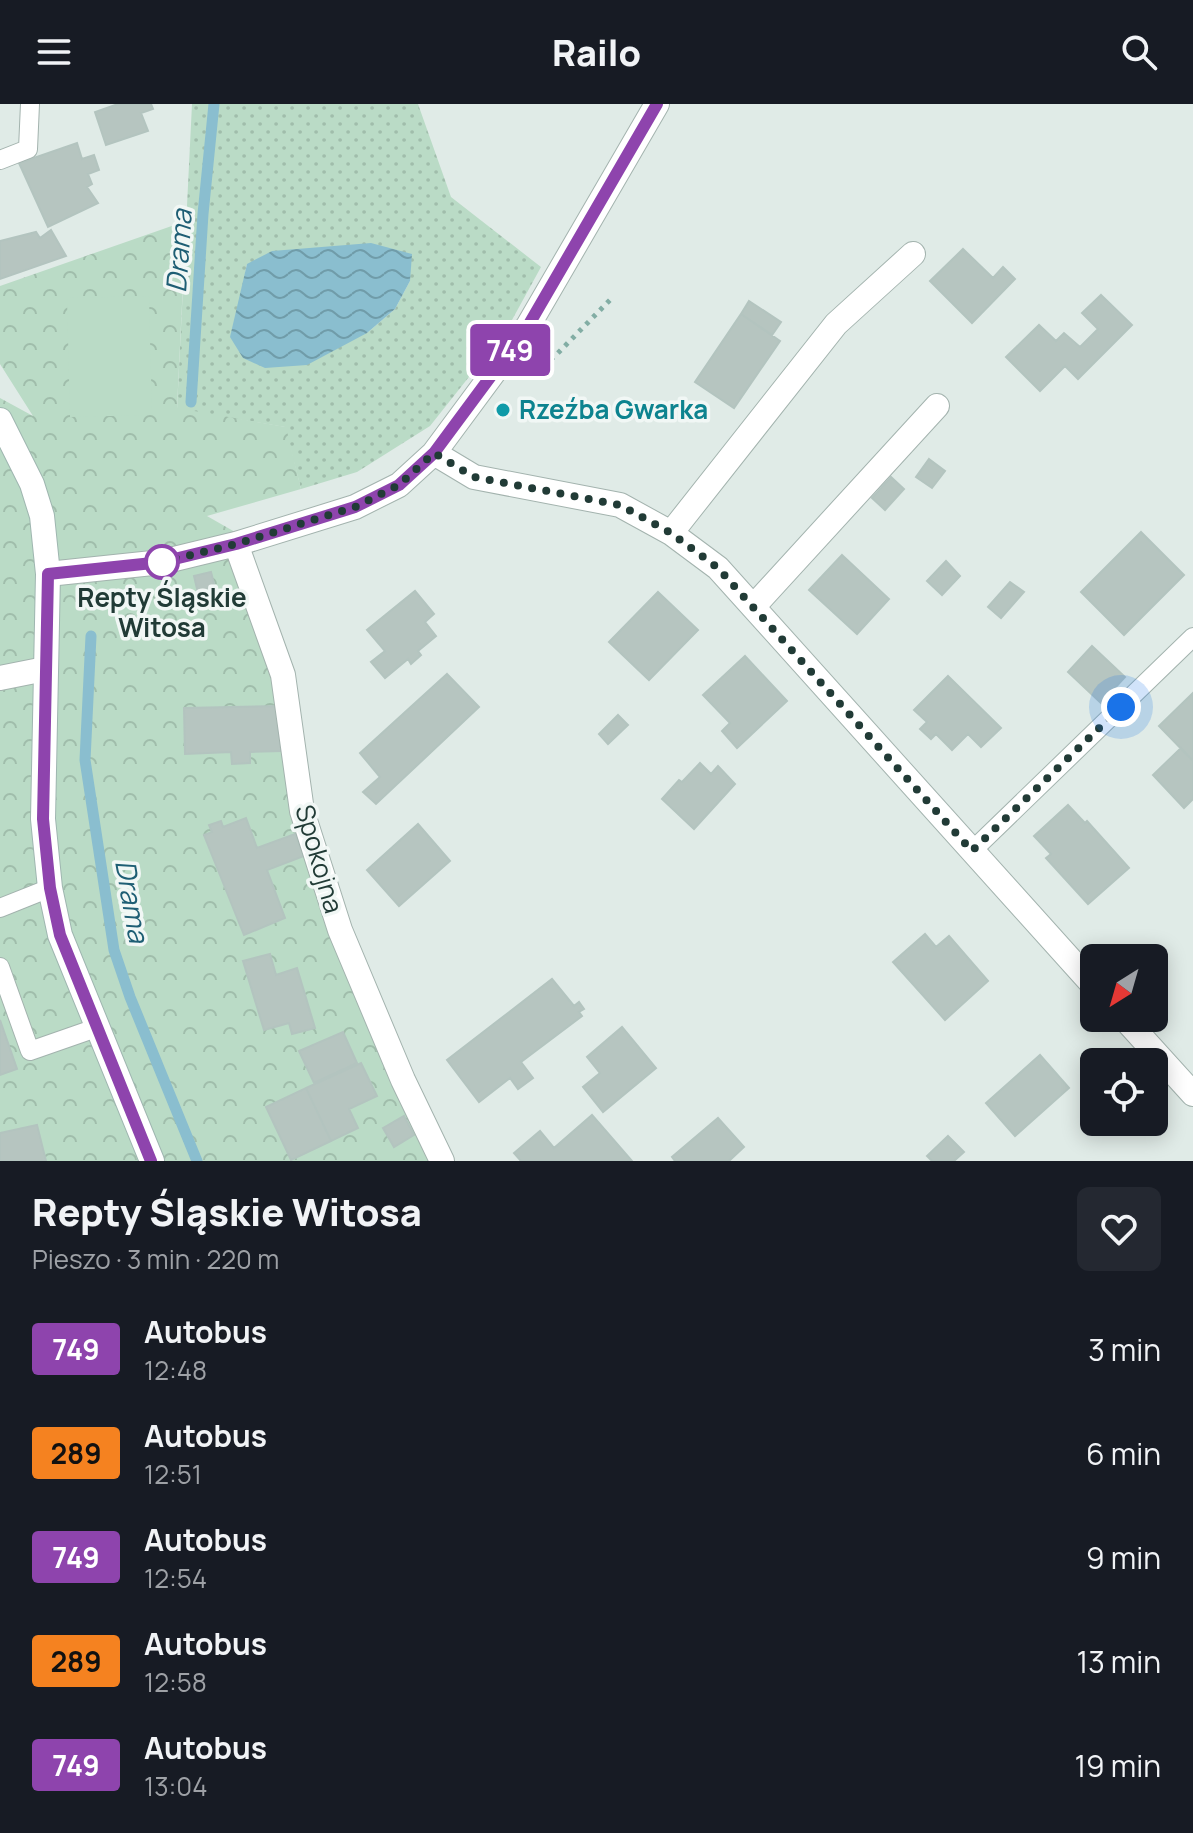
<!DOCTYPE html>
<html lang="pl">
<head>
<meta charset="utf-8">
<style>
  body { margin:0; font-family:Manrope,sans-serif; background:#242831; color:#f1f3f6; height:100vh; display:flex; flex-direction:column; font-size:30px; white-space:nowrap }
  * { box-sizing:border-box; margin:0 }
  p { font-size:26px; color:#9ea1a6 }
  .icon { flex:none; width:44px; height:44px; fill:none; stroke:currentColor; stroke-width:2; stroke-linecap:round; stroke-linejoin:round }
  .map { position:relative; height:1057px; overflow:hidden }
  .side { display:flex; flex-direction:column; background:#171b24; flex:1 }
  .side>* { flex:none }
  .badge { padding:0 16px; border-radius:6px; font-size:28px; line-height:52px }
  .needle { width:52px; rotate:217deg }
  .fabs { position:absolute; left:1080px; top:840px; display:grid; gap:16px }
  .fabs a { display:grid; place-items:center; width:88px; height:88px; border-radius:12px; background:#171b24; box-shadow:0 4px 20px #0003; font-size:40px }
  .you { position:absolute; width:40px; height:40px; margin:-20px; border:6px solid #fff; border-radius:50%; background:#1a73e8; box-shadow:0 0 0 12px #1a73e833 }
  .map>.badge { position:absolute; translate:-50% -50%; box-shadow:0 0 0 4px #fff }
  .round { display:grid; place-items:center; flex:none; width:84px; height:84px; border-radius:12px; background:#242831 }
  .headline { display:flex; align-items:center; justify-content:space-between; height:136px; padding:0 32px }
  h1 { font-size:38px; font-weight:800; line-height:60px }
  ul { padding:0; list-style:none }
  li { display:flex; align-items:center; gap:24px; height:104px; padding:0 32px }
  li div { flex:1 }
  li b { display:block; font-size:30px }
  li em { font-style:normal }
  li .badge { min-width:88px; font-weight:700; text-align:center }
  header { display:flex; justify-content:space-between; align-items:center; height:104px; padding:0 32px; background:#171b24; font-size:36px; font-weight:800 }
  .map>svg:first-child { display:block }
  .grass { fill:url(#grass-dots); fill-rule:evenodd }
  .park { fill:url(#park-crowns) }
  .pitch { fill:#badbc6 }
  .water { fill:url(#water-waves) }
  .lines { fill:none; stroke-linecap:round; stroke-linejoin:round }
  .stream { stroke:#8abecf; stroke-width:11 }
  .building { fill:#b6c5c0; stroke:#b3c4bf; stroke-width:2 }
  .lane-casing { stroke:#a3b3ae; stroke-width:20 }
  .street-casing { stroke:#a3b3ae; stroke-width:26 }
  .secondary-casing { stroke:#9fb6b0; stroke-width:26 }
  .path { stroke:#82ada4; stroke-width:5; stroke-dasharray:4 6; stroke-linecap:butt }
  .lane { stroke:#fff; stroke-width:18 }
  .street { stroke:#fff; stroke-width:24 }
  .secondary { stroke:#fff; stroke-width:24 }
  .line-casing { stroke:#fff; stroke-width:18 }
  .line { stroke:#8e44ad; stroke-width:12 }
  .walk { stroke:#213b36; stroke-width:8; stroke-dasharray:0 14.4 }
  .culture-dot { fill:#0f9aa8; stroke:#f1f7f5; stroke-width:3 }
  .stop-dot { fill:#fff; stroke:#8e44ad; stroke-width:4 }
  .labels { text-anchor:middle; stroke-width:7; stroke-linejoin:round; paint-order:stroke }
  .culture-label { font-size:26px; font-weight:bold; fill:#0d838f; stroke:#f1f7f5; text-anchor:start }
  .stop-label { font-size:26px; font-weight:bold; fill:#213b36; stroke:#f1f7f5 }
  .street-label { font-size:26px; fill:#213b36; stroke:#f1f7f5 }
  .water-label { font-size:28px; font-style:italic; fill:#1e5e74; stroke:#f1f7f5 }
</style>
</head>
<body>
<header><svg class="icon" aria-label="menu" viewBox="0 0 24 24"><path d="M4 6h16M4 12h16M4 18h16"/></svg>Railo<svg class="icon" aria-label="search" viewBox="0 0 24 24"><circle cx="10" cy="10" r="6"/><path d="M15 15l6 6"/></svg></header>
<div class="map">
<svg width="1193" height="1057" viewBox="0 0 1193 1057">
  <defs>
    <pattern id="grass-dots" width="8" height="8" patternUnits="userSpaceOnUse" patternTransform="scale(2)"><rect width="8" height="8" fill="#badbc6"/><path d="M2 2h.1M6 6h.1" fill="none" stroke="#a0bdab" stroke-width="1.8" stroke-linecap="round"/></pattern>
    <pattern id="park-crowns" width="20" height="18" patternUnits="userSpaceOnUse" patternTransform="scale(2)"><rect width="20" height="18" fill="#badbc6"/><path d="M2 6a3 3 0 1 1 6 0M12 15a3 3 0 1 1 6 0" fill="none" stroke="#a0bdab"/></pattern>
    <pattern id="water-waves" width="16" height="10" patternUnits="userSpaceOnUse" patternTransform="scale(2)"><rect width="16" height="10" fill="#8abecf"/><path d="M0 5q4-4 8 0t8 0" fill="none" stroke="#709ca9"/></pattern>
  </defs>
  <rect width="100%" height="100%" fill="#e0ebe7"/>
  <path class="grass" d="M192,0H418L451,93L541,163L507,225L430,322L357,368L301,385L285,323L177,305ZM247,160L410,177L395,205L367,229L240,196Z"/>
  <path class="park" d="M186,117L177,304L286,323L301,385L207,412L235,428L363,879L438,1057H0V294L33,312L0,260V182Z"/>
  <path class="pitch" d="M149,192L152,311L70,313L67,194Z"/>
  <path class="water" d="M371,139L412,150L410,177L395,205L367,229L307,261L265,264L243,254L230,233L247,160L272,147Z"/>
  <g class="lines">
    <path class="stream" d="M191,298L203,110L214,0
      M91,532L85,656L114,846L130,893L197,1057"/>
  </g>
  <path class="building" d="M118,0H151L153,5L141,9L148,27L106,41L95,8Z
    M77,39L82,55L94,51L99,66L88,70L92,80L87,83L98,99L48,123L19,59Z
    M51,126L66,152L0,175V137L36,128L40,134Z
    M963,145L993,174L1003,163L1015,175L972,219L930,177Z
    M1101,191L1132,221L1078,275L1065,262L1040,287L1006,253L1039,221L1056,237L1064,229L1080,243L1098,225L1082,209Z
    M749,197L781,218L772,231L741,210Z
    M741,210L780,237L734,304L695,278Z
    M929,355L945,367L932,384L916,373Z
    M891,373L904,385L885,406L872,394Z
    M1141,428L1184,471L1124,531L1081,488Z
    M842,451L889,495L857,530L809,486Z
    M946,457L960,472L942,491L927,477Z
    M211,468L216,488L199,493L194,472Z
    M1010,478L1024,488L1001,514L988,503Z
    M415,487L434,510L425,518L436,532L418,547L421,551L411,560L408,555L385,574L371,558L385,547L367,526Z
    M658,488L698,526L649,576L609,538Z
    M1092,542L1125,573L1101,599L1068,568Z
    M745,552L787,597L737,644L722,627L730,619L703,591Z
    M447,570L479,603L376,700L363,688L380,673L360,649Z
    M948,572L1001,624L981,643L968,630L952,646L936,630L931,635L920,625L927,618L914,606Z
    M1193,589V657L1159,622Z
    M279,602L281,647L250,648V659L232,660L231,648L185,650L184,604Z
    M618,611L628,621L608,640L599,630Z
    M1181,644L1193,657V695L1184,704L1153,671Z
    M700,659L711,670L718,662L735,680L694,725L662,695L679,676L682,678Z
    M1068,701L1085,719L1087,717L1129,764L1088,800L1046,754L1051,750L1034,732Z
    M246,714L257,744L295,730L304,752L267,766L285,814L244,831L204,731L212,728L209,721L221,717L223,723Z
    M418,720L450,757L399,802L367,766Z
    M925,830L936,843L949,832L988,877L945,916L893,858Z
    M270,850L276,871L297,864L315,924L292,930L289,919L264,926L243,857Z
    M552,875L574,902L579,898L584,905L579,908L582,912L521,958L533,974L518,985L510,974L479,998L447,956Z
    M0,916L17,965L0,971Z
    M622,923L656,964L603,1008L583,983L600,969L587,953Z
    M343,928L357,959L314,979L299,947Z
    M1040,951L1069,984L1015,1032L986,999Z
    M361,959L377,992L349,1005L358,1024L331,1037L306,984Z
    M306,984L331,1037L291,1056L266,1003Z
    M592,1011L632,1057H521L514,1049L540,1027L554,1044Z
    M404,1012L414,1031L394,1043L383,1024Z
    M718,1014L744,1043L729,1057H675L672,1053Z
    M37,1021L46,1057H0V1029Z
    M948,1032L964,1048L954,1057H932L927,1052Z"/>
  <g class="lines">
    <g class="lane-casing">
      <path id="lane" d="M0,56L28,45L30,0
        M972,747L1193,533
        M0,804L50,784
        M0,863L30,947L96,924"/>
    </g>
    <g class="street-casing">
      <path id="street" d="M434,349L474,373L620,401L671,429L718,464L1094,882
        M671,429L836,220L913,150
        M236,440L283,571L302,707L340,826L403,976L442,1057
        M48,470L162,458L236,440L355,403L399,381L434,349L528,222L657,0
        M753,503L937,302
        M0,574L45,565
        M1124,914L1193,990"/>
    </g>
    <g class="secondary-casing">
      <path id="secondary" d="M0,316L32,380L42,412L48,470L43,715L50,784L60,831L152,1057"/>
    </g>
    <path class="path" d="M534,267L554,253L610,196"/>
    <use href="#lane" class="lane"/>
    <use href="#street" class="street"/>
    <use href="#secondary" class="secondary"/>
  </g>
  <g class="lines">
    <g class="line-casing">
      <path id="line" d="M151,1057L60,831L50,784L43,715L48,470L162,458L236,440L355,403L399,381L434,349L528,222L657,0"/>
    </g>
    <use href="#line" class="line"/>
    <path class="walk" d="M162,458L236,440L355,403L399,381L434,349L474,373L620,401L671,429L718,464L972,747L1121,603"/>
  </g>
  <circle class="culture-dot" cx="503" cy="306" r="8"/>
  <circle class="stop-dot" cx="162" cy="458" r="16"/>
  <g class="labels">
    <g class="culture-label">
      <text x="519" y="315">Rzeźba Gwarka</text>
    </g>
    <g class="stop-label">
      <text x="162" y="503">Repty Śląskie<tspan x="162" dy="30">Witosa</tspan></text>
    </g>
    <g class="street-label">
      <text transform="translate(319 755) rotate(74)" y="9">Spokojna</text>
    </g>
    <g class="water-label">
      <text transform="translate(179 147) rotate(-86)" y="10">Drama</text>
      <text transform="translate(132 797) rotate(80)" y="10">Drama</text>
    </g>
  </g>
</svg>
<div class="fabs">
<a><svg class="needle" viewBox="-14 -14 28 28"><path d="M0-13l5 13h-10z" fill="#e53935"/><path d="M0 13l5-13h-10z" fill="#9ea1a6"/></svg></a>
<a><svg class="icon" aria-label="locate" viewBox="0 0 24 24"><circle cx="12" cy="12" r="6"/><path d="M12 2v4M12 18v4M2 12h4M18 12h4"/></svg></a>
</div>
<div class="you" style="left:1121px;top:603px"></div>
<b class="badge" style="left:510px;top:246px;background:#8e44ad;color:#fff">749</b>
</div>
<section class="side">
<div class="headline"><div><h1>Repty Śląskie Witosa</h1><p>Pieszo · 3 min · 220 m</p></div><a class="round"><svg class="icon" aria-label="heart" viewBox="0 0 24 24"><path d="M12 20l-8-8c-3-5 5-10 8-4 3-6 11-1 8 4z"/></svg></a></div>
<ul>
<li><span class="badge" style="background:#8e44ad;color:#fff">749</span><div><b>Autobus</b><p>12:48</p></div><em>3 min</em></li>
<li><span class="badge" style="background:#f58220;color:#111">289</span><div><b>Autobus</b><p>12:51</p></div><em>6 min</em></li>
<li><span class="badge" style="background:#8e44ad;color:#fff">749</span><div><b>Autobus</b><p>12:54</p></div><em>9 min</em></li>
<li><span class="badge" style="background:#f58220;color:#111">289</span><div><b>Autobus</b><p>12:58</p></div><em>13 min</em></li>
<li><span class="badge" style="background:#8e44ad;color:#fff">749</span><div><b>Autobus</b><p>13:04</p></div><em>19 min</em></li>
</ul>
</section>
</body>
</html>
